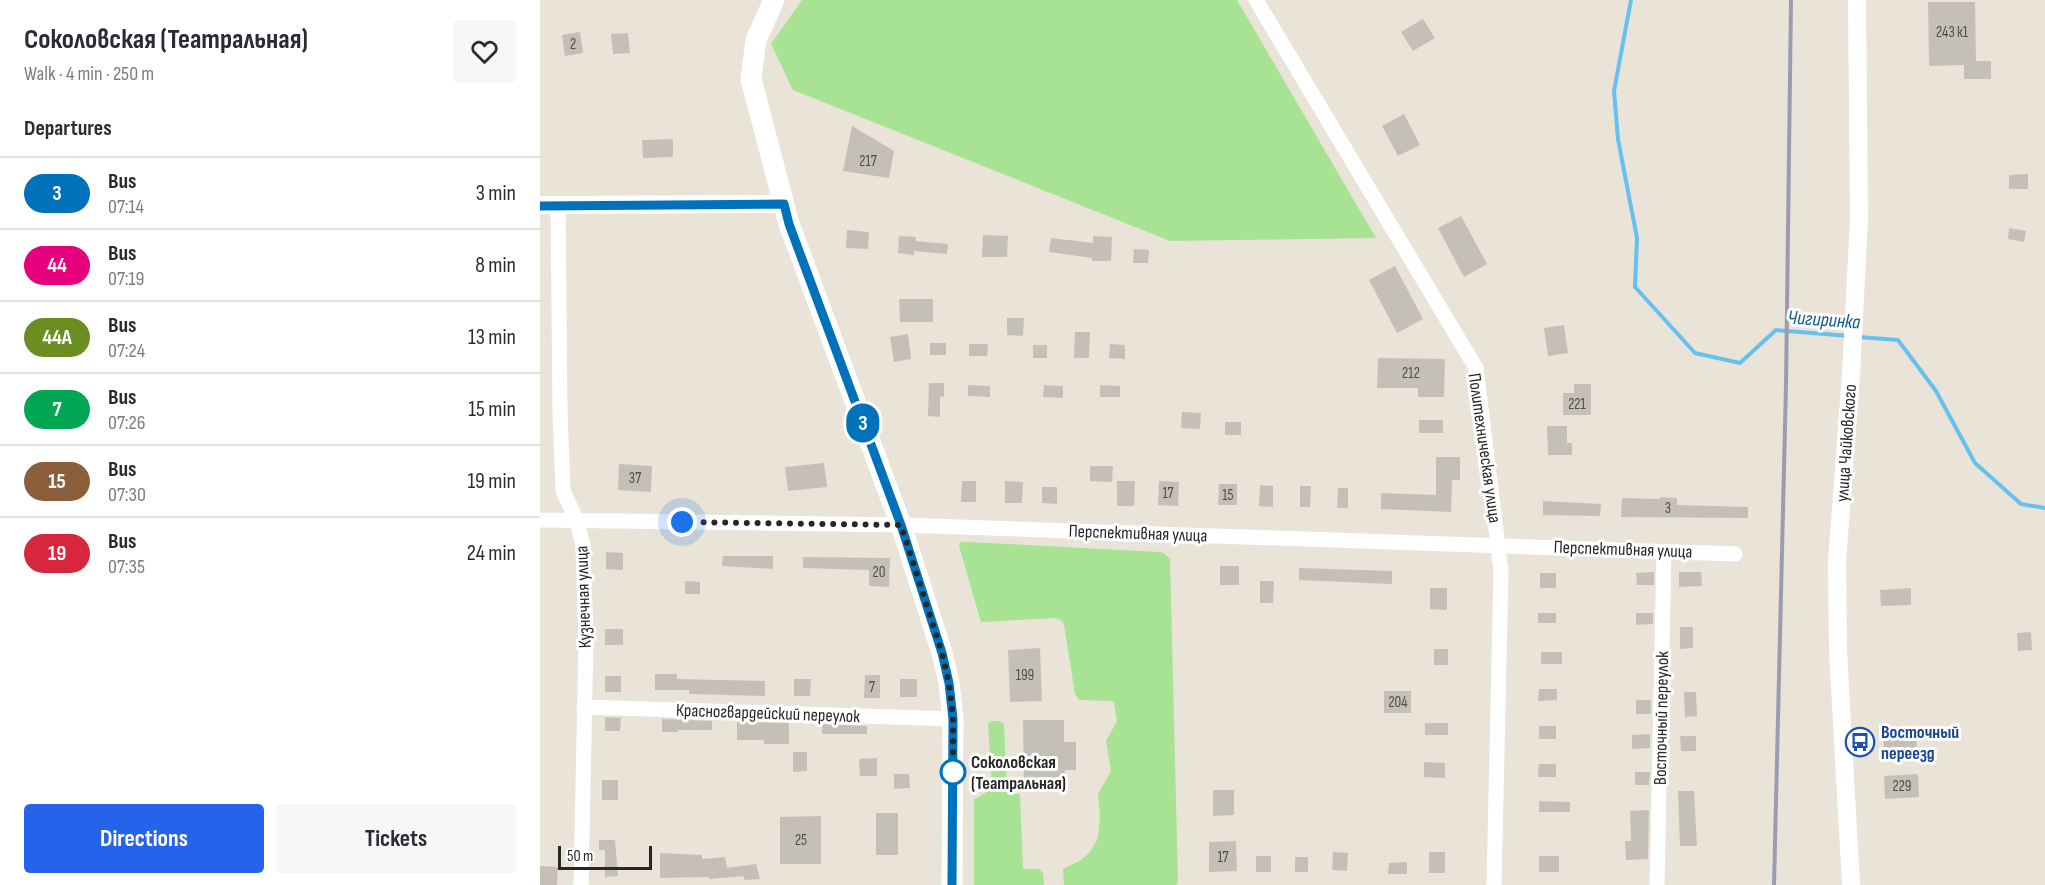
<!DOCTYPE html>
<html lang="en">
<head>
<meta charset="utf-8">
<style>
  body { margin:0; font-family:"Sofia Sans Condensed",sans-serif; background:#f7f7f7; color:#2b2b33; height:100vh; display:flex; flex-direction:column; font-size:22px; white-space:nowrap }
  * { box-sizing:border-box; margin:0 }
  p { font-size:20px; color:#7c7c81 }
  .icon { flex:none; width:33px; height:33px; fill:none; stroke:currentColor; stroke-width:2; stroke-linecap:round; stroke-linejoin:round }
  .map { position:relative; flex:1; overflow:hidden }
  .sheet { display:flex; flex-direction:column; background:#fff; width:540px }
  .sheet>* { flex:none }
  .badge { padding:0 12px; border-radius:20px; font-size:21px; line-height:39px }
  .scale { position:absolute; left:18px; bottom:15px; width:94px; box-sizing:border-box; padding-left:6px; border:3px solid #272727; border-top:0; font-size:16px; line-height:21px; white-space:nowrap; color:#272727; -webkit-text-stroke:4px #fff; paint-order:stroke }
  .you { position:absolute; width:30px; height:30px; margin:-15px; border:4px solid #fff; border-radius:50%; background:#1a73e8; box-shadow:0 0 0 9px #1a73e833 }
  .map>.badge { position:absolute; translate:-50% -50%; box-shadow:0 0 0 3px #fff }
  h2 { padding:0 24px; font-size:22px; line-height:54px }
  .round { display:grid; place-items:center; flex:none; width:63px; height:63px; border-radius:6px; background:#f7f7f7 }
  .overview { display:flex; align-items:center; justify-content:space-between; height:102px; padding:0 24px }
  h1 { font-size:28px; font-weight:700; line-height:45px }
  .button { display:flex; gap:12px; margin-top:auto; padding:12px 24px }
  .button a { flex:1; height:69px; border-radius:6px; background:#2563eb; color:#fff; font-size:24px; font-weight:700; line-height:69px; text-align:center }
  .button a+a { background:#f7f7f7; color:#2b2b33 }
  ul { padding:0; list-style:none }
  li { display:flex; align-items:center; gap:18px; height:72px; padding:0 24px; border-top:2px solid #e1e1e2 }
  li div { flex:1 }
  li b { display:block; font-size:22px }
  li em { font-style:normal }
  li .badge { min-width:66px; font-weight:700; text-align:center }
  main { display:flex; flex:1; min-height:0 }
  .map>svg:first-child { display:block }
  .green { fill:#a7e392 }
  .lines { fill:none; stroke-linecap:round; stroke-linejoin:round }
  .stream { stroke:#67c1f0; stroke-width:4 }
  .building { fill:#c5c0b7 }
  .minor { stroke:#fff; stroke-width:15 }
  .tertiary { stroke:#fff; stroke-width:18 }
  .secondary { stroke:#fff; stroke-width:21 }
  .rail { stroke:#9b9cb2; stroke-width:4 }
  .line-casing { stroke:#fff; stroke-width:14 }
  .line { stroke:#0072bc; stroke-width:9 }
  .walk { stroke:#272727; stroke-width:6; stroke-dasharray:0 10.8 }
  .stop-dot { fill:#fff; stroke:#0072bc; stroke-width:3 }
  .labels { text-anchor:middle; stroke-width:6; stroke-linejoin:round; paint-order:stroke }
  .number-label { font-size:15px; fill:#4e4d4b }
  .street-label { font-size:18px; fill:#272727; stroke:#fff }
  .transit-label { font-size:18px; font-weight:bold; fill:#164399; stroke:#fff; text-anchor:start }
  .stop-label { font-size:18px; font-weight:bold; fill:#272727; stroke:#fff; text-anchor:start }
  .water-label { font-size:20px; font-style:italic; fill:#0b5b97; stroke:#fff }
</style>
</head>
<body>
<main>
<section class="sheet">
<div class="overview"><div><h1>Соколовская (Театральная)</h1><p>Walk · 4 min · 250 m</p></div><a class="round"><svg class="icon" aria-label="heart" viewBox="0 0 24 24"><path d="M12 20l-8-8c-3-5 5-10 8-4 3-6 11-1 8 4z"/></svg></a></div>
<h2>Departures</h2>
<ul>
<li><span class="badge" style="background:#0072bc;color:#fff">3</span><div><b>Bus</b><p>07:14</p></div><em>3 min</em></li>
<li><span class="badge" style="background:#e6007e;color:#fff">44</span><div><b>Bus</b><p>07:19</p></div><em>8 min</em></li>
<li><span class="badge" style="background:#6b8e23;color:#fff">44А</span><div><b>Bus</b><p>07:24</p></div><em>13 min</em></li>
<li><span class="badge" style="background:#00a651;color:#fff">7</span><div><b>Bus</b><p>07:26</p></div><em>15 min</em></li>
<li><span class="badge" style="background:#8b5e3c;color:#fff">15</span><div><b>Bus</b><p>07:30</p></div><em>19 min</em></li>
<li><span class="badge" style="background:#d7263d;color:#fff">19</span><div><b>Bus</b><p>07:35</p></div><em>24 min</em></li>
</ul>
<div class="button"><a>Directions</a><a>Tickets</a></div>
</section>
<div class="map">
<svg width="1505" height="885" viewBox="0 0 1505 885">
  <rect width="100%" height="100%" fill="#eae3d7"/>
  <path class="green" d="M262,0H697L836,238L630,241L253,90L231,44Z
    M428,542L620,552L625,554L630,559L638,882L636,885H524L523,869L541,860L550,852L558,838L560,816L558,794L571,771L566,741L577,721L574,703L572,701L539,700L535,694L524,625L521,620L515,618L441,622L419,546L421,542Z
    M452,721H459L464,724L467,794H480L483,869H499L503,873L504,885H434V800L445,793L452,785L448,724Z"/>
  <g class="lines">
    <path class="stream" d="M1091,0L1074,91L1078,139L1097,238L1095,287L1155,353L1200,363L1236,330L1309,336
      M1319,337L1358,340L1396,391L1435,463L1481,504L1505,508"/>
  </g>
  <path class="building" d="M1388,2H1435L1436,61H1451V79H1424V65L1389,66Z
    M883,19L895,38L873,51L861,32Z
    M40,32L43,53L25,56L22,35Z
    M88,33L90,53L73,54L71,34Z
    M864,114L880,145L858,156L842,126Z
    M312,126L354,151L349,178L303,171Z
    M133,139V157L103,158L102,140Z
    M1488,174V189H1469V175Z
    M921,216L947,264L924,277L898,228Z
    M1469,228L1486,231L1484,242L1468,239Z
    M307,230L329,232L328,249L306,248Z
    M443,235L468,236L467,257H442Z
    M359,236L376,237L375,241L408,244L407,254L374,251V255L358,253Z
    M553,236L572,237L571,261H552V258L509,252L511,238L553,243Z
    M594,249L609,250L608,263H593Z
    M855,266L883,319L857,333L829,280Z
    M359,299H393V322H360Z
    M467,318H484L483,336L467,335Z
    M1024,325L1028,353L1008,356L1004,328Z
    M535,332H550L549,358H534Z
    M368,334L371,359L354,362L350,337Z
    M390,343H406V355H390Z
    M429,344H448L447,356H429Z
    M570,344L585,345V359L569,358Z
    M493,345H507V358H493Z
    M838,358L905,359L904,397H878V388H837Z
    M389,383H404V397L400,396V417L388,416Z
    M1034,384H1051V415H1023V393H1034Z
    M428,385L450,386V397L428,396Z
    M504,385L523,386V398L503,397Z
    M560,385L580,386V397H560Z
    M642,412L661,413L660,429L641,428Z
    M879,420H903V433H879Z
    M685,422H701V435H685Z
    M1007,426H1027V443H1032V455H1008Z
    M896,457H920V480H912L911,512L841,509V493L896,495Z
    M284,463L287,487L248,491L245,467Z
    M79,464L112,466L111,492L78,490Z
    M550,466H573L572,482L550,481Z
    M422,481H436V502H421Z
    M465,481L483,482L482,503H465Z
    M577,481H595L594,506H577Z
    M619,481L639,482L638,506L618,505Z
    M679,484H697V505H678Z
    M720,485L733,486V507L719,506Z
    M760,486H771L770,507H760Z
    M502,487H517V504L502,503Z
    M798,488H808V508H797Z
    M1120,497L1137,498V505L1208,507V518L1081,517L1082,498L1120,499Z
    M1003,501L1061,504L1060,516L1003,515Z
    M66,552L83,553V570L66,569Z
    M183,556H233V569L182,566Z
    M263,557L350,558L349,587L329,586V570L263,568Z
    M680,566H699V585H680Z
    M759,568L852,571V584L759,580Z
    M1114,572V585H1097L1096,573Z
    M1139,572H1161L1162,586L1139,587Z
    M1000,573H1016V588H1000Z
    M145,581L160,582V594H145Z
    M720,581H734L733,603H720Z
    M890,588H907V610L890,609Z
    M1371,588V605L1341,606L1340,590Z
    M998,613H1016V623H998Z
    M1096,613H1113V624L1096,625Z
    M1140,627H1153V648L1140,649Z
    M65,629H83V645H65Z
    M1491,632L1492,650L1478,651L1477,633Z
    M500,648L502,701L470,702L468,650Z
    M894,649H908V665H894Z
    M1001,652H1022V664H1001Z
    M115,674H137V679L225,681V696L149,694V690H115Z
    M325,675H340V698H324Z
    M65,676H81V692H65Z
    M254,679H271L270,696H254Z
    M360,679H377V697H360Z
    M999,689H1017V700L998,701Z
    M844,691H871V713H844Z
    M1144,692H1156L1157,716L1145,717Z
    M1096,700H1111V714H1096Z
    M65,717L81,718L80,731H65Z
    M122,719L172,721V730H138V732H122Z
    M483,720H524V742H536V770H525V792H484Z
    M197,722L249,723V744H224V740H197Z
    M885,723H908V735H885Z
    M282,724L327,726V734H282Z
    M999,726H1016V739H999Z
    M1376,731L1377,749L1344,750L1343,732Z
    M1110,734V748L1092,749V735Z
    M1140,736H1156V751H1141Z
    M253,752H267V771L253,772Z
    M337,758V776H320L319,759Z
    M884,762L905,763V778L884,777Z
    M999,764H1016V777H998Z
    M1095,772H1110L1109,785H1095Z
    M354,774H369L370,788L354,789Z
    M1378,774L1379,797L1345,799L1344,776Z
    M62,780H78V800H62Z
    M673,790H694V815L673,816Z
    M1138,791H1154L1157,846H1140Z
    M999,801L1030,802V812H999Z
    M1109,810L1108,859L1086,860L1085,841H1091L1090,811Z
    M336,813H358V855H336Z
    M281,816V864H240V817Z
    M59,840H75L78,876L65,877V850H59Z
    M696,841L697,871L669,872V842Z
    M793,852L808,853L807,871L792,870Z
    M889,852H905V873H889Z
    M120,853L162,855V859L185,857L187,868L216,864L220,879L204,880V876L169,879V877L120,878Z
    M716,856H731V872H716Z
    M999,856H1019V872H999Z
    M755,857H768V872H755Z
    M867,862V874H848L849,863Z
    M0,866L18,867L17,885H0Z"/>
  <g class="lines">
    <path class="minor" d="M716,0L936,368L961,571L954,885
      M18,205L20,411L23,491L37,521L43,546L46,640L41,885
      M0,520L361,525L1195,554
      M44,707L413,719
      M1117,885L1124,551"/>
    <path class="tertiary" d="M0,205L244,204
      M1311,885L1298,651L1297,562L1311,375L1319,219L1317,0"/>
    <path class="secondary" d="M234,0L216,40L211,79L249,224L361,525L402,653L409,683L413,719L412,885"/>
    <path class="rail" d="M1234,885L1246,385L1251,0"/>
  </g>
  <g class="lines">
    <g class="line-casing">
      <path id="line" d="M0,206L244,204L249,224L361,525L402,653L409,683L413,719L412,885"/>
    </g>
    <use href="#line" class="line"/>
    <path class="walk" d="M142,522L361,525L402,653L409,683L413,719V772"/>
  </g>
  <defs>
    <g id="bus-ring" transform="scale(1.5)"><circle r="9.5" fill="#fff" stroke="#1a4fb4" stroke-width="1.5"/><path d="M-5-6H5V4H4V6H2V4H-2V6H-4V4H-5ZM-3.5-4V0h7V-4ZM-3.5 1.2v1.5H-2V1.2ZM2 1.2v1.5H3.5V1.2Z" fill="#1a4fb4"/></g>
  </defs>
  <g fill-rule="evenodd">
    <use href="#bus-ring" x="1320" y="742"/>
  </g>
  <circle class="stop-dot" cx="413" cy="772" r="12"/>
  <g class="labels">
    <g class="number-label">
      <text x="1412" y="37">243 к1</text>
      <text x="33" y="49">2</text>
      <text x="328" y="166">217</text>
      <text x="871" y="378">212</text>
      <text x="1037" y="409">221</text>
      <text x="95" y="483">37</text>
      <text x="628" y="498">17</text>
      <text x="688" y="500">15</text>
      <text x="1128" y="513">3</text>
      <text x="339" y="577">20</text>
      <text x="485" y="680">199</text>
      <text x="332" y="692">7</text>
      <text x="858" y="707">204</text>
      <text x="1362" y="791">229</text>
      <text x="261" y="845">25</text>
      <text x="683" y="862">17</text>
    </g>
    <g class="street-label">
      <text transform="translate(1306 443) rotate(-86)" y="6">улица Чайковского</text>
      <text transform="translate(945 448) rotate(82)" y="6">Политехническая улица</text>
      <text transform="translate(598 533) rotate(2)" y="6">Перспективная улица</text>
      <text transform="translate(1083 549) rotate(2)" y="6">Перспективная улица</text>
      <text transform="translate(43 597) rotate(-92)" y="6">Кузнечная улица</text>
      <text transform="translate(228 713) rotate(2)" y="6">Красногвардейский переулок</text>
      <text transform="translate(1121 718) rotate(-89)" y="6">Восточный переулок</text>
    </g>
    <g class="transit-label">
      <text x="1341" y="738">Восточный<tspan x="1341" dy="21">переезд</tspan></text>
    </g>
    <g class="stop-label">
      <text x="431" y="768">Соколовская<tspan x="431" dy="21">(Театральная)</tspan></text>
    </g>
    <g class="water-label">
      <text transform="translate(1284 319) rotate(4)" y="7">Чигиринка</text>
    </g>
  </g>
</svg>
<div class="scale">50 m</div>
<div class="you" style="left:142px;top:522px"></div>
<b class="badge" style="left:323px;top:423px;background:#0072bc;color:#fff">3</b>
</div>
</main>
</body>
</html>
